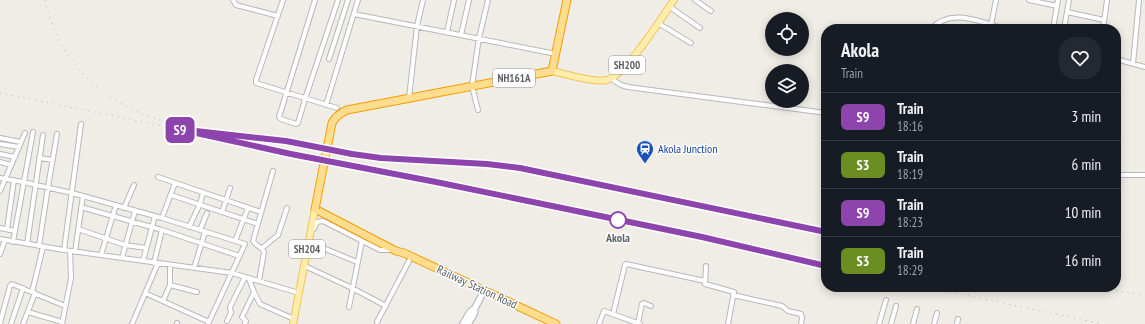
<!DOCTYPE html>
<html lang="en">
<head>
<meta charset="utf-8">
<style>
  body { margin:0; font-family:"PT Sans Narrow",sans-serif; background:#242831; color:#f1f3f6; height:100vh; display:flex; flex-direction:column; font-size:15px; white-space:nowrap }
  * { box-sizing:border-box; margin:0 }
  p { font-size:13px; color:#9ea1a6 }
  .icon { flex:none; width:22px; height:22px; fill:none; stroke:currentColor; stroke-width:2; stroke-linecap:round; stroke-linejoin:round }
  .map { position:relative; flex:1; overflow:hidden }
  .details { position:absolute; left:821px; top:24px; width:300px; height:268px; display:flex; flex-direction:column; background:#171b24; border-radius:16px; box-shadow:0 2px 10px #0003 }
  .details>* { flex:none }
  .badge { padding:0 8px; border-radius:6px; font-size:14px; line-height:26px }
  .tools { position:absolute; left:765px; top:12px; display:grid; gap:8px }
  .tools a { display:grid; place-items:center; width:44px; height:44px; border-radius:50%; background:#171b24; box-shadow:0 2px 10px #0003; font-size:20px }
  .map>.badge { position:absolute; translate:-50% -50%; box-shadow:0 0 0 2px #fff }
  .round { display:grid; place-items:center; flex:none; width:42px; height:42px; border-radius:16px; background:#242831 }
  .headline { display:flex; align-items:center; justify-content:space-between; height:68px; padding:0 20px }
  h1 { font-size:19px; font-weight:700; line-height:30px }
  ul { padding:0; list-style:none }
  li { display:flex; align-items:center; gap:12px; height:48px; padding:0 20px; border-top:1px solid #363941 }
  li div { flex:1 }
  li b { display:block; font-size:15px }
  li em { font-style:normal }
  li .badge { min-width:44px; font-weight:700; text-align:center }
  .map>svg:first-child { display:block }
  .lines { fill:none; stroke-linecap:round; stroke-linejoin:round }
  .street-casing { stroke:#b6b8bc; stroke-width:6 }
  .secondary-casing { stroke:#b7bbc0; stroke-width:8 }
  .primary-casing { stroke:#f4c25b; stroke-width:8 }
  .highway-casing { stroke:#f59e00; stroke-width:9 }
  .street { stroke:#fff; stroke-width:4 }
  .secondary { stroke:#fff; stroke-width:5.5 }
  .primary { stroke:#ffeeab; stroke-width:6 }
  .highway { stroke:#ffdd8e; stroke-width:7 }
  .rail { stroke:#b4b5b6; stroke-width:1; stroke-dasharray:1 5; stroke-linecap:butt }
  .highway-bridge-casing { stroke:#f59e00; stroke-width:9; stroke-linecap:butt }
  .highway-bridge { stroke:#ffdd8e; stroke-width:7 }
  .line-casing { stroke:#fff; stroke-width:9 }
  .line { stroke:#8e44ad; stroke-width:6 }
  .stop-dot { fill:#fff; stroke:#8e44ad; stroke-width:2 }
  .labels { text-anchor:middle; stroke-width:3; stroke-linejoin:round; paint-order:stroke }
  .shield { fill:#fff; stroke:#8e9194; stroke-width:1 }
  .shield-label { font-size:11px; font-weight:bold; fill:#5d6266 }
  .transit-label { font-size:12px; fill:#164399; stroke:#fff; text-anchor:start }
  .stop-label { font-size:12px; font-weight:bold; fill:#5d6266; stroke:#fff }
  .street-label { font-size:12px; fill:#5d6266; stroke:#fff }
</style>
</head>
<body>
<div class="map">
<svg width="1145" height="324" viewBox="0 0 1145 324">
  <rect width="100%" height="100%" fill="#f0ede6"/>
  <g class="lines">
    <g class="street-casing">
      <path id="street" d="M233,0L236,5L278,16
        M283,0L256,80V83L337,108
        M315,0L279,117L281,119L296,124L298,123L305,99L338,0
        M695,0L711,11
        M1029,0L1057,6
        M670,7L700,28
        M1067,12L1104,20
        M354,14L556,54
        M658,23L691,43
        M991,25L996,0
        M931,29C951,7 981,22 1005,29
        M1053,29L1058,0
        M1064,29L1069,0
        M1103,29L1107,0
        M447,32L454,0
        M461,35L469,0
        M329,59L348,0
        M1116,59L1145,67
        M1133,64L1139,0
        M610,78L621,85L628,87L826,113
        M409,98L417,26L423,0
        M326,105L358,0
        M478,110L472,86L479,38L488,0
        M0,138L21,142
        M0,144L19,147
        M0,154L15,157
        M39,158L53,160
        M0,162L11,165
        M1116,175H1145
        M158,177L261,212
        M0,178L23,182L72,193L162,218L245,244L208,324
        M0,191L25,133
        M171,195L258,224
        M81,207L162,230L239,256
        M124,208L134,185
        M222,212L230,188
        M162,218L175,183
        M189,227L200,204L203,193
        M0,228L15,231
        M7,229L14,180
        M78,229L125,245L146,248
        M314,229L317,222L323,221L380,250H392
        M200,230L207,213
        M0,239L64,250L232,273L299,293L300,292
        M235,241L248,208
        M13,242L33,132
        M311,243L357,262
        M27,244L43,135
        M39,246L48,187L57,134
        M262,248L278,235L287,208
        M64,250L81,124
        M75,252L83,196
        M0,254L5,240
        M101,255L116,205
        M122,258L135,211
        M143,261L155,216
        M154,263L162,230
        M706,266L705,284L734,292L728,324
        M307,267L352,288L386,306
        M194,268L205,232
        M249,279L254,292L260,304L294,319
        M259,281L264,252C262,246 255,246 253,241L273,171
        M170,285L197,292
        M32,292L43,247
        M145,293L209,322
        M733,295L782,306L788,311L801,314L802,318L801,324
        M163,301L170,285V265
        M349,307L362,241
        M28,312L62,322
        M613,314L625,265L626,264L705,281
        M227,321L231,313L230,307L245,277
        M377,322L409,261
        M0,323L10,286L12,284L65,306
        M638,323L642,304L644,303L651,306
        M11,324L23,288
        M23,324L35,293
        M62,324L71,278L70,251
        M132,324L158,263
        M177,324V323
        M245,324L246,321L242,317L254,292
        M599,324L604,311L640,324
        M879,324L886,300
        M891,324L896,306
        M913,324L917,309
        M934,324L937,313
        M957,324L958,319"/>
    </g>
    <g class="secondary-casing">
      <path id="secondary" d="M463,324L470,312L475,308L484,291
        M468,324L474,314L475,308"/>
    </g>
    <g class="primary-casing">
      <path id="primary" d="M552,71C566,74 594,83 607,80C626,75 662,17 674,0
        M293,324L315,209"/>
    </g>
    <g class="highway-casing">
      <path id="highway" d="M405,99L552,71L567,0
        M315,209L396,251L404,253L556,324"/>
    </g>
    <use href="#street" class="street"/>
    <use href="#secondary" class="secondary"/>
    <use href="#primary" class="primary"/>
    <use href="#highway" class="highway"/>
    <path class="rail" d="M45,0C48,13 52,26 58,38C78,79 120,110 164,121
      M0,93L178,129L291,154L436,182L702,237L826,266
      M215,133L299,142L352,154L381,158L487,164L520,168L826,232
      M913,287L931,291
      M927,287L1103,324
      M1092,287L1145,295"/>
    <g class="highway-bridge-casing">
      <path id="highway-bridge" d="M315,209L332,123C336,116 340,113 347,110L405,99"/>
    </g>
    <use href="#highway-bridge" class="highway-bridge"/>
  </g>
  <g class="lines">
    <g class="line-casing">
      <path id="line" d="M826,232L520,168L487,164L381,158L352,154L286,141L178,129L291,154L436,182L702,237L826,266"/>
    </g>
    <use href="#line" class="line"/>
  </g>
  <defs>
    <g id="station-pin" transform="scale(0.9)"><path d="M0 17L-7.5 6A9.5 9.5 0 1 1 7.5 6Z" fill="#1a4fb4" stroke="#fff"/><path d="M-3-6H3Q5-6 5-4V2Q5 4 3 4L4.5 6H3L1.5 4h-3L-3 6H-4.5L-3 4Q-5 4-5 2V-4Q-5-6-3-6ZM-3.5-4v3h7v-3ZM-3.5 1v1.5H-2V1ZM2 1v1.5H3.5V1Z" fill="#fff"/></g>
  </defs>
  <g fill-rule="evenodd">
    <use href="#station-pin" x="645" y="149"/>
  </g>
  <circle class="stop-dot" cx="618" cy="220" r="8"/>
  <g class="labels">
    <g class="shield">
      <rect x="609" y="56" width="36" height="18" rx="3"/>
      <rect x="493" y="69" width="42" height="18" rx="3"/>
      <rect x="289" y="240" width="36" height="18" rx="3"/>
    </g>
    <g class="shield-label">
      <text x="627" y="69">SH200</text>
      <text x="514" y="82">NH161A</text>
      <text x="307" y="253">SH204</text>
    </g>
    <g class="transit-label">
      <text x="658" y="153">Akola Junction</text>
    </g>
    <g class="stop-label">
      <text x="618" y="242">Akola</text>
    </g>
    <g class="street-label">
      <text transform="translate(477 287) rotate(25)" y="4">Railway Station Road</text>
    </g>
  </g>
</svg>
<div class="tools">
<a><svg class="icon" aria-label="locate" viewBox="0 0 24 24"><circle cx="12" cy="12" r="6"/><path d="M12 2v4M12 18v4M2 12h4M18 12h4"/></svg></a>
<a><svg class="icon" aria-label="layers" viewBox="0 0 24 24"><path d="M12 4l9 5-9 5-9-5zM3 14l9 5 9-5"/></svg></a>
</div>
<b class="badge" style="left:180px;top:130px;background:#8e44ad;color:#fff">S9</b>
<section class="details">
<div class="headline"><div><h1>Akola</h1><p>Train</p></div><a class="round"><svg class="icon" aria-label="heart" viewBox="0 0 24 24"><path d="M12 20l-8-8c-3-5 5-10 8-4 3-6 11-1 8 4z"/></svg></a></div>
<ul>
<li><span class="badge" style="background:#8e44ad;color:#fff">S9</span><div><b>Train</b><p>18:16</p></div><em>3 min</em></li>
<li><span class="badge" style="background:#6b8e23;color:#fff">S3</span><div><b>Train</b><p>18:19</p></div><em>6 min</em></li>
<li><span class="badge" style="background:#8e44ad;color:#fff">S9</span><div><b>Train</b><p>18:23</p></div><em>10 min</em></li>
<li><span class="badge" style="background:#6b8e23;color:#fff">S3</span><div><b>Train</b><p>18:29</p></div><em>16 min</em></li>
</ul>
</section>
</div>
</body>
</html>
